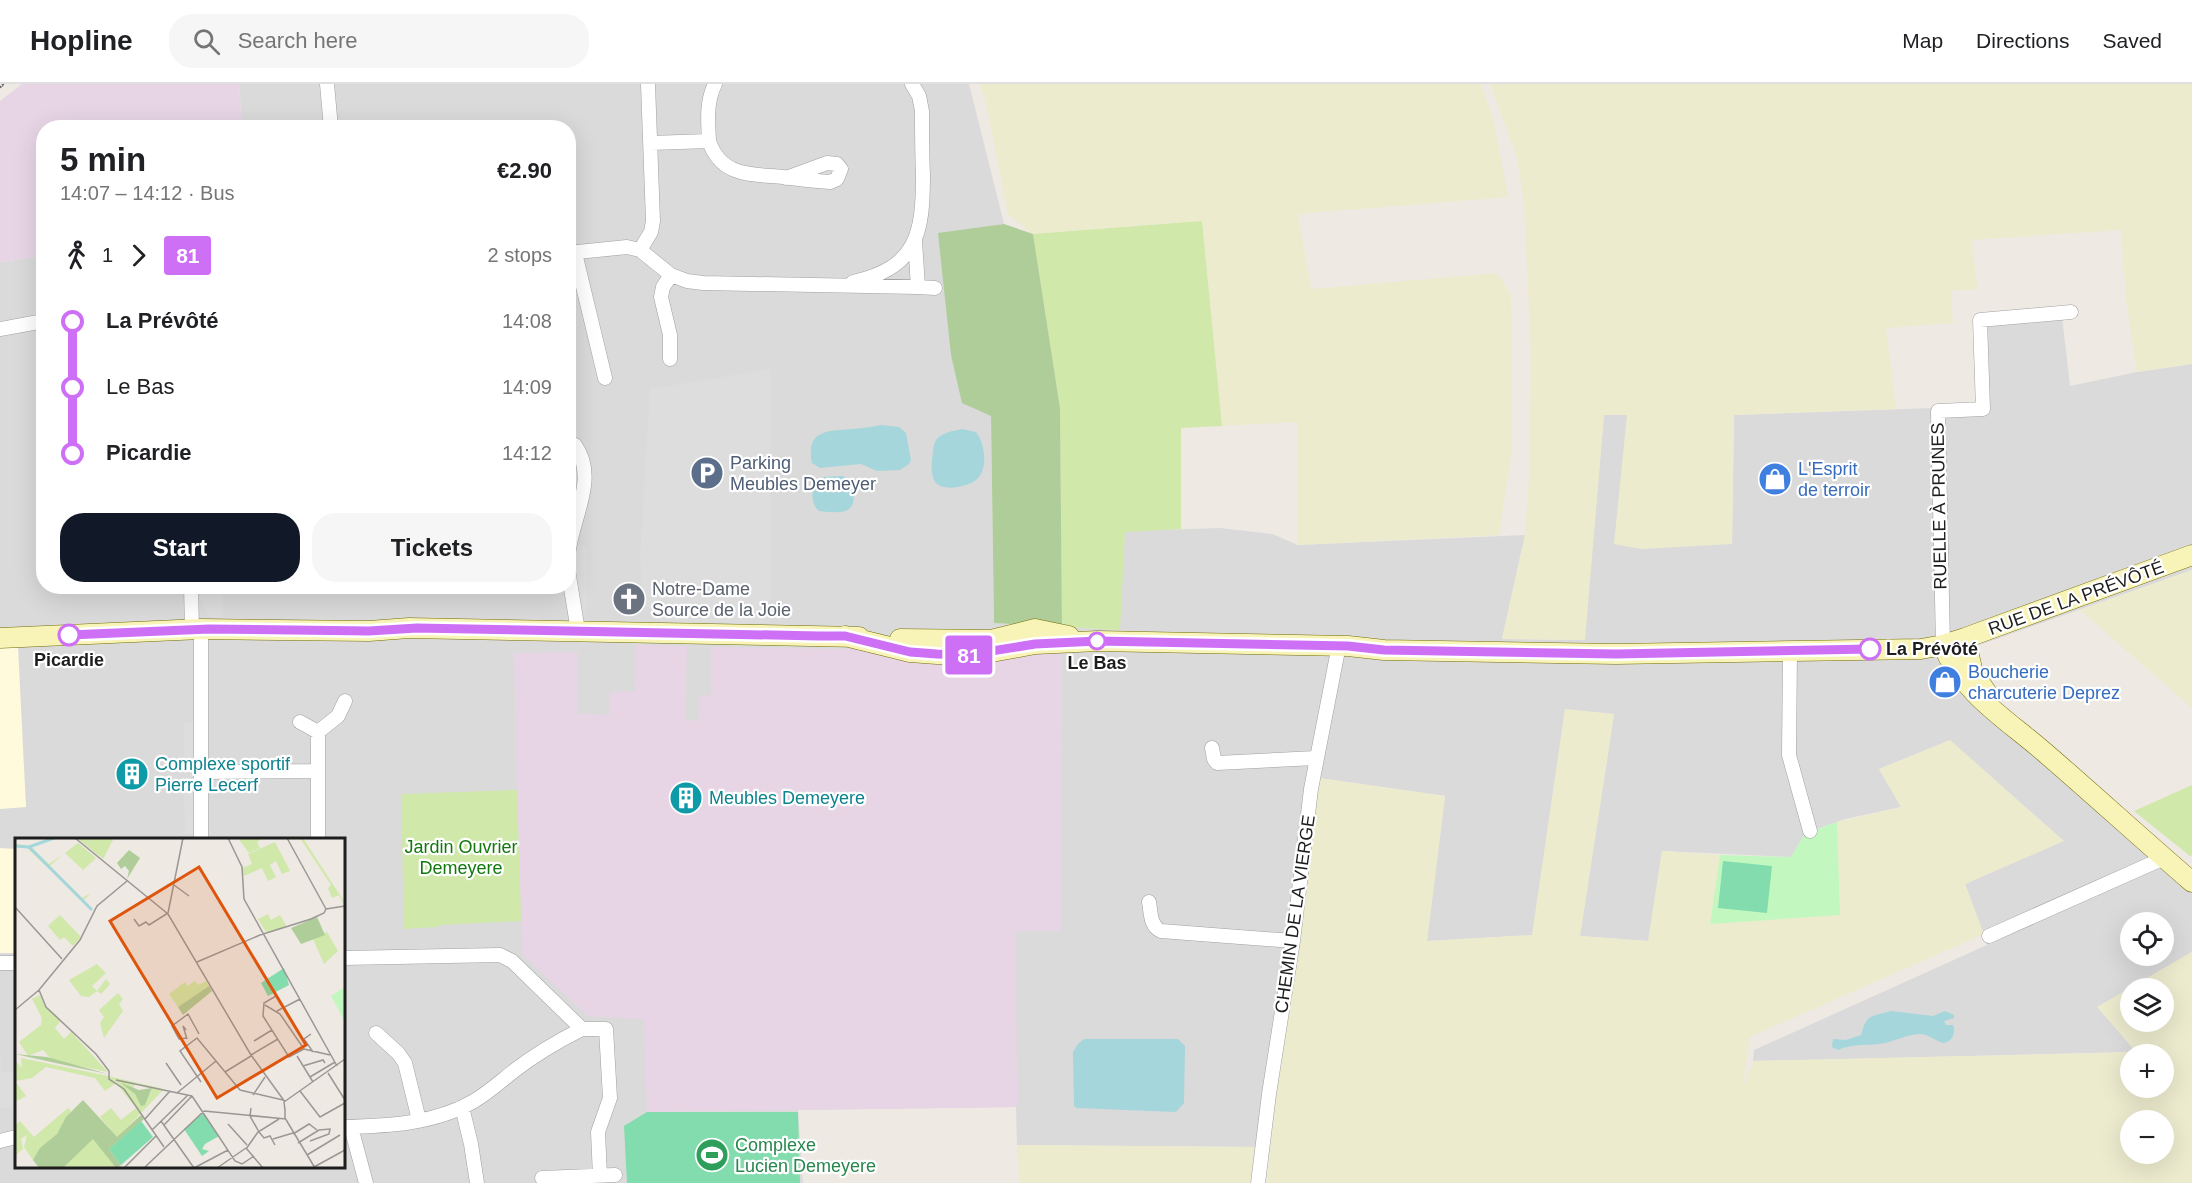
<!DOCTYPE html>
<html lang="en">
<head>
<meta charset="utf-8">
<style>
  body { margin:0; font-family:Helvetica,sans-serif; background:#f6f6f6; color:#202124; height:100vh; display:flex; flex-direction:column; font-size:22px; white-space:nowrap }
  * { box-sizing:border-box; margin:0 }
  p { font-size:20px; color:#757577 }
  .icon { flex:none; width:33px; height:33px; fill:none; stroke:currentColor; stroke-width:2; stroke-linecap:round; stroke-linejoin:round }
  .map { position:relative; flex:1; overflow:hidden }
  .panel { position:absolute; left:36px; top:36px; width:540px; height:474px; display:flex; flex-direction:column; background:#fff; border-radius:24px; box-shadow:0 6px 24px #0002 }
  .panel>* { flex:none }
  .badge { padding:0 12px; border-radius:4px; font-size:21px; line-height:39px }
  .buttons { position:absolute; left:2120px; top:828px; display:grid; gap:12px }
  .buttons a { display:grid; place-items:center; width:54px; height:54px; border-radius:50%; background:#fff; box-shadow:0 6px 24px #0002; font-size:30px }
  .map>.badge { position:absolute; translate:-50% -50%; box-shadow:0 0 0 3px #fff }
  .legs { display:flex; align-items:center; gap:9px; height:66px; padding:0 24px; font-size:20px }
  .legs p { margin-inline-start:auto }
  .head { display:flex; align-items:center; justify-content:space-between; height:102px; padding:0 24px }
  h1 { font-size:33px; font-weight:700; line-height:45px }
  .primary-button { display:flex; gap:12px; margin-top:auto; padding:12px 24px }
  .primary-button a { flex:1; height:69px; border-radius:24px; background:#111827; color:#fff; font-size:24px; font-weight:700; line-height:69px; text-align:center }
  .primary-button a+a { background:#f6f6f6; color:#202124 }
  ul { padding:0 24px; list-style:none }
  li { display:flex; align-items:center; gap:21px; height:66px; font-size:22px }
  li i { display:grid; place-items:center; width:9px; height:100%; margin:0 8px; background:currentColor }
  li i::after { content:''; width:15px; height:15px; margin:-8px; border:4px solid; border-radius:50%; background:#fff }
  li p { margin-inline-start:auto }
  li:first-child i { background:linear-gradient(#0000 50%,currentColor 0) }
  li:last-child i { background:linear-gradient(currentColor 50%,#0000 0) }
  header { display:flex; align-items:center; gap:36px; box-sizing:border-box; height:84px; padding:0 30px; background:#fff; border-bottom:2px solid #e0e0e0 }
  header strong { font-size:28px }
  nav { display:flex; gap:33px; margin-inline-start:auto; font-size:21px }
  .search { width:420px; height:54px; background:#f6f6f6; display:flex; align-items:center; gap:15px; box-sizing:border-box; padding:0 21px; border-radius:24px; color:#757577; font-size:22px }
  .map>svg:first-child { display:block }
  .residential { fill:#dbdada; fill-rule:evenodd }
  .industrial { fill:#e7d5e6 }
  .education { fill:#fefadb }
  .farmland { fill:#edebce; fill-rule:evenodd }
  .grass { fill:#d0e8a9 }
  .forest { fill:#aecd98 }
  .park { fill:#c2f8c0 }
  .pitch { fill:#82dcad }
  .parking { fill:#ddd }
  .water { fill:#a4d6db }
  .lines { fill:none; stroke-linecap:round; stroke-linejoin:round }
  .street-casing { stroke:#a1a1a1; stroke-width:15 }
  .secondary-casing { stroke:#716e07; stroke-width:21 }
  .street { stroke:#fff; stroke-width:14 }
  .secondary { stroke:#f8f3b7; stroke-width:20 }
  .rail-casing { stroke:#6b6b6b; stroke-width:6 }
  .rail { stroke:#fff; stroke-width:4; stroke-dasharray:11; stroke-linecap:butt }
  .line-1-casing { stroke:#fff; stroke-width:14 }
  .line-1 { stroke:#ce70f6; stroke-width:9 }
  .stop-1-dot { fill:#fff; stroke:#ce70f6; stroke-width:3 }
  .labels { text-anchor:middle; stroke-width:4.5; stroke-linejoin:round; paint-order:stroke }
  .service-label { font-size:18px; fill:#4e5e75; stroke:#fff; text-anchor:start }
  .shop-label { font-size:18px; fill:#366cbe; stroke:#fff; text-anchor:start }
  .street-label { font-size:18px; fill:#1d1d1d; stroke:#fff }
  .worship-label { font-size:18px; fill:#5b616d; stroke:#fff; text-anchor:start }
  .stop-label { font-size:18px; font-weight:bold; fill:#1d1d1d; stroke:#fff }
  .culture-label { font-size:18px; fill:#0d838f; stroke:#fff; text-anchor:start }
  .park-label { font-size:18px; fill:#13780d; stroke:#fff }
  .leisure-label { font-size:18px; fill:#27864d; stroke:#fff; text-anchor:start }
  .inset-river { fill:none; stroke:#a4d6db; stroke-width:3 }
  .inset-road { fill:none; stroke:#9a9794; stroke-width:1.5 }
  .view { fill:#de560d; fill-opacity:0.15; stroke:#de560d; stroke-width:3 }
  .inset-edge { fill:none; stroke:#1d1d1d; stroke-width:3 }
</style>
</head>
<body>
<header>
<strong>Hopline</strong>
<div class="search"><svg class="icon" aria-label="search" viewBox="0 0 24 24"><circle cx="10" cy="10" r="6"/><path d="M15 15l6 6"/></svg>Search here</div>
<nav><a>Map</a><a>Directions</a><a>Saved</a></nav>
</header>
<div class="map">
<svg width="2192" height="1099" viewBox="0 0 2192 1099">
  <rect width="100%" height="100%" fill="#eee9e3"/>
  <path class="residential" d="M239,0H969L1004,140L938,150L991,332L994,539L1119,546L1125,447L1220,444L1272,450L1298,461L1525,451L1502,555L1584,556L1604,331H1627L1732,460L1734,331L1988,322L1984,241L2062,233L2070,302L2137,288L2192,280V486L1943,574L2192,809V868L2098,923L2137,968L1753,977L1754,966L1987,861L1965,800L2063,757L1949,657L1879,685L1901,723L1845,735L1806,749L1791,773L1662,767L1649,857L1580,852L1614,630L1565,626L1533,851L1427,857L1445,712L1319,694L1257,1063L1017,1061L1016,1023L798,1026L803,1099H0V178L43,172L44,502H568V44L242,43ZM16,756H344V1082H16ZM2130,838H2163V872H2130Z"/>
  <path class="industrial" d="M22,0H239L242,43L44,44L43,172L0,178V17Z
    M636,561L687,562L685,636L699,637L700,611H711V563L1062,568L1061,847H1016L1017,1023L647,1028L644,935L588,932L523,871L517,706L514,569L578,568L577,630L609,631L610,608L635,607Z"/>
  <path class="education" d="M18,563L26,723L0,725V564Z
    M0,764L16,765V869H0Z"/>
  <path class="farmland" d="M980,0H1481L1494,37L1508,113L1298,130L1311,205L1497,189L1511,210L1512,366L1499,451L1298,461L1297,338L1222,342L1202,137L1033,150L1008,131L986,19Z
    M1490,0H2192V280L2137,288L2126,216L2121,146L1971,156L1978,205L1951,207L1953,239L1886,244L1896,325L1734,331L1732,460L1641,465L1614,460L1627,331H1604L1585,556L1502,555L1525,451L1529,393L1531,272L1524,119L1517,73Z
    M2192,486V624L2080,526Z
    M1565,625L1614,630L1580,852L1648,857L1662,767L1720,771L1710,839L1839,831L1837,738L1901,723L1879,685L1950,656L2064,757L1965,800L1984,850L1750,953L1743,1003L1753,977L2136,968L2097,923L2192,868V1099H1267L1273,1034L1319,694L1445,712L1427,857L1532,851ZM2130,904H2163V938H2130ZM2130,970H2163V1004H2130ZM2130,1036H2163V1070H2130Z
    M1017,1061L1257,1063L1252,1099H1020Z"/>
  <path class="grass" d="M1202,137L1222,342L1181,344V445L1125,448L1120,546L1062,543L1060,324L1033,150Z
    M2192,701V771L2190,772L2134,727Z
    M517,706L521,837L439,841L438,843L404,845L401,710Z"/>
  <path class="forest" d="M1004,140L1033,150L1060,324L1062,543L994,539L991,332L962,319L951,271L938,149Z"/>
  <path class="park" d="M1837,738L1840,831L1710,840L1720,771L1791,773L1805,749Z"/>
  <path class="pitch" d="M1723,777L1772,782L1767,829L1718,824Z
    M647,1028H798L800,1099H627L624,1042Z"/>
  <path class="parking" d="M770,285V539L660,537L655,528L643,519L640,473L650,305Z
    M573,462H587V522H585L586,530H580L573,503Z
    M198,505H223L222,533H210L206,529Z
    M184,638H195V677L184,678Z
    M184,700H195L196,750H185Z
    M0,937L1,988H16V1023L0,1024Z"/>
  <path class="water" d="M881,341L899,343L906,349L911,376L909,380L900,386L877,387L861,380L820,384L812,379C805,345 829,347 853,345C863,344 872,343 881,341Z
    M962,345L976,348C985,359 989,386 976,396C967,403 940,409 934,396C930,387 932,376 933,368C934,349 946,349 962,345Z
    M842,392C854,395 858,419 849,425C843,430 827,428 819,427C811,420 811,408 815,398L824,393Z
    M1891,927L1933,932L1945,927L1954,931V934L1944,937L1946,941H1953C1956,950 1952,957 1943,959C1936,957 1929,951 1922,950C1908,950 1898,956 1885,959C1870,962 1853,959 1838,966L1832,963L1833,955L1846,956L1861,951C1867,929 1871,933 1891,927Z
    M1084,955H1178L1185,962L1184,1019L1176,1028L1077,1024L1074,1022L1073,968L1078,960Z"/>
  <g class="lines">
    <g class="street-casing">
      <path id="street" d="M327,0L331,44
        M709,57C708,37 706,18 715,0
        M651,59L709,57C721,93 751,90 783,93C798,95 814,97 830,98L837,95L841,85L837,80L827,79L786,94
        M640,166L671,191L663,203L661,213L670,251V275
        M568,169L627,163L640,166L651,148L653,137L648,0
        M575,169L605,294
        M671,191L687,197L703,199L918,203L915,157
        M853,198C917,184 923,150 923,91C922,70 922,48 922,27L919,12L912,0
        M918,203L935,204
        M0,245L44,237
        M568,472C571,435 599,395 575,361
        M568,486L578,547
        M191,502L192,545
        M1943,561L1938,327L1983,325L1980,236L2071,228
        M1790,567L1789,671L1810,747
        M300,638L318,648L338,632L345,617
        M318,648V756
        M1212,664L1214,675L1217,679L1316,674
        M200,688L317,687
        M201,756V545
        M1149,818C1151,829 1150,842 1161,847L1293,857
        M1989,852L2164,774
        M344,874L500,871L512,877L582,945H606L610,1014L598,1048L600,1092
        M0,879H16
        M376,949L398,969L405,979L419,1036
        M462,1023L471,1060L477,1099
        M344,1043C387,1042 435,1040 474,1017C489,1008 501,997 515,986C536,970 558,957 582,945
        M351,1043L366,1099
        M0,1057L16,1053
        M542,1094L615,1091
        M1258,1099L1269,1010L1293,857L1311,705L1339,561"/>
    </g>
    <g class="secondary-casing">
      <path id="secondary" d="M845,552L910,568L937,570H981L1035,560L1098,557L1348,562L1384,566L1616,570L1921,565L1943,561L1965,554L2192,471
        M0,554L201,545L369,547L409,544L859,553
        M1965,554L1973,589L1987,609
        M900,555L991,556L1035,545L1069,552
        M1943,561C1962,609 2006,635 2043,667C2093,710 2142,755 2192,798"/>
    </g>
    <use href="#street" class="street"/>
    <use href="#secondary" class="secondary"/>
    <g class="rail-casing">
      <path id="rail" d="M0,1L1,0"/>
    </g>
    <use href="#rail" class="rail"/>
  </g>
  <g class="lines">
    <g class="line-1-casing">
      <path id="line-1" d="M69,551L209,545L369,547L417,544L819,552H845L910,568L937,570L967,571L1035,560L1098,557L1348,562L1384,566L1616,570L1870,565"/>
    </g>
    <use href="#line-1" class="line-1"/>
  </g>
  <defs>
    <g id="parking-disc" transform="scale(1.725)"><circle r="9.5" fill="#5c6f8a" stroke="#fff"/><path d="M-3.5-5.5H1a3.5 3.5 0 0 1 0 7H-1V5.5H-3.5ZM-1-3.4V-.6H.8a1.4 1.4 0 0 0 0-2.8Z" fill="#fff"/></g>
    <g id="shop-disc" transform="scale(1.725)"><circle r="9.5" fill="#3f7fe0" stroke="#fff"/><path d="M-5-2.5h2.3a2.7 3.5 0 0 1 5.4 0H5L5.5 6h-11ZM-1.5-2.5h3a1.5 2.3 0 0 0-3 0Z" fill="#fff"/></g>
    <g id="church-disc" transform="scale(1.725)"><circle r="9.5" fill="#6b7280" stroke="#fff"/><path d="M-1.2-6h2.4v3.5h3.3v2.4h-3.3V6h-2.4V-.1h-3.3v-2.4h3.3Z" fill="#fff"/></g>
    <g id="building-disc" transform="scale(1.725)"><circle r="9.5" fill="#0f9aa8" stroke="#fff"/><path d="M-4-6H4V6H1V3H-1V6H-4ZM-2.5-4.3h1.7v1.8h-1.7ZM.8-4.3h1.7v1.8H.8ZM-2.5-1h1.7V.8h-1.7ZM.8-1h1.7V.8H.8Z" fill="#fff"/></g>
    <g id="stadium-disc" transform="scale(1.725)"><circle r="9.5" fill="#2e9e5b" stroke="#fff"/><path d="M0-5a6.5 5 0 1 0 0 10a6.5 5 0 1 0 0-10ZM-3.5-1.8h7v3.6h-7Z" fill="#fff"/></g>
  </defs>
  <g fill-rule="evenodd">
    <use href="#parking-disc" x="707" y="389"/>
    <use href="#shop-disc" x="1775" y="395"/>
    <use href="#church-disc" x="629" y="515"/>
    <use href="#shop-disc" x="1945" y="598"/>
    <use href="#building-disc" x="132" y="690"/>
    <use href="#building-disc" x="686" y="714"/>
    <use href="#stadium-disc" x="712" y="1071"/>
  </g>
  <g class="stop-1-dot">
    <circle cx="69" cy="551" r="10"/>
    <circle cx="1097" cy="557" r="8"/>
    <circle cx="1870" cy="565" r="10"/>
  </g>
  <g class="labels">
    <g class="service-label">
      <text x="730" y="385">Parking<tspan x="730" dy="21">Meubles Demeyer</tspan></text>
    </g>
    <g class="shop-label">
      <text x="1798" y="391">L'Esprit<tspan x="1798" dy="21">de terroir</tspan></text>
      <text x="1968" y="594">Boucherie<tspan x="1968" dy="21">charcuterie Deprez</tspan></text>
    </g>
    <g class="street-label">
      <text transform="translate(1939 422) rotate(-91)" y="6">RUELLE À PRUNES</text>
      <text transform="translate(2076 514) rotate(-20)" y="6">RUE DE LA PRÉVÔTÉ</text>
      <text transform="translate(1295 830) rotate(-82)" y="6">CHEMIN DE LA VIERGE</text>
    </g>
    <g class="worship-label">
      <text x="652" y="511">Notre-Dame<tspan x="652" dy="21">Source de la Joie</tspan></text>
    </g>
    <g class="stop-label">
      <text x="1886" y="571" text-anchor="start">La Prévôté</text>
      <text x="69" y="582">Picardie</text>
      <text x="1097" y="585">Le Bas</text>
    </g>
    <g class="culture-label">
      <text x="155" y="686">Complexe sportif<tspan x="155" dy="21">Pierre Lecerf</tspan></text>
      <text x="709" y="720">Meubles Demeyere</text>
    </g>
    <g class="park-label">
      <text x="461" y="769">Jardin Ouvrier<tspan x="461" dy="21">Demeyere</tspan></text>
    </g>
    <g class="leisure-label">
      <text x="735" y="1067">Complexe<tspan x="735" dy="21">Lucien Demeyere</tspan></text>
    </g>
  </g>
  <g transform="translate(15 754)">
    <rect width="330" height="330" fill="#eee9e3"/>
    <path d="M35,0H42L16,9L34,26L47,17L35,28L67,60L76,55L68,63L9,7L0,9L1,6L13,8ZM62,0H96L98,2L88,21ZM223,0H249L242,4L245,10L234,15ZM285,0H288L330,65V69L324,57L317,60L313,50L316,47ZM260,4L275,33L267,36L261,23L255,27L261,39L253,43L247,30L229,38L227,30L237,26L233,16ZM63,5L81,20L68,32L50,15ZM253,76L256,82L265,77L272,89L251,94L243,81ZM45,77L66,99L58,108L49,99L45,102L33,88ZM312,94L323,113L309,126L298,101ZM82,126L91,135L77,148L82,153L91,141L95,146L86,156L82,153L74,159L66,158L54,142ZM180,143L183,147L191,143L194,148L163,169L154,156L170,144L172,148ZM103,155L108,161L104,166L108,173L89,200L85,185L89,179L84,172ZM25,157L29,167L46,182L40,190L49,201L56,194L93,234L37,222L28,212L13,218L4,204L26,187L27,180L17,161ZM6,220L93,238L149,251L102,300L85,279L96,270L106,282L121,270L101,245L90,253L80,240L31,229L17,240L0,243L11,258L2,263L0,260V222L7,230ZM120,246L137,251L130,267L117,253ZM53,270L56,273L42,296L18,322L9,309L12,297L6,301L8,311L0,318V287L5,283L19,299ZM78,300L101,330H48Z" fill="#d0e8a9" fill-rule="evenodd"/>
    <path d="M114,12L125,20L112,41L114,33L110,28L106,31L102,25ZM302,79L310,97L286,106L276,90ZM194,148L197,153L168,177L163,169ZM0,216L32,219L93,236L59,229ZM106,245L124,252L137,250L130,267L126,268L120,256ZM68,262L102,299L126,277L129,281L94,311L106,327L101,330L78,301L48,330H24L18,322L25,310L42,296L51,279Z" fill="#aecd98"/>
    <path d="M330,149V184L316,158Z" fill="#c2f8c0"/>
    <path d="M269,130L274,147L253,158L246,145ZM188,275L204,298L190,306L187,311L194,313L187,318L169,291ZM126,283L138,299L106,327L94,311Z" fill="#82dcad"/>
    <path class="inset-river" d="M0,8L14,9L77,72M14,9L39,0"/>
    <path class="inset-road" d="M60,0L153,76L236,217L270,264M213,0L227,29L229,61L322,228M272,0L311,71M159,47L174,58M0,69L47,121M311,71L330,68M153,75L168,0M119,81L124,88L131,84L134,87L153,75M182,124L245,97L296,81L309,75L311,71M24,152L31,169L81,216L94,233V241L109,251L149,309M261,158L249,165L248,178L274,219L289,211M250,167L265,176L289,211L315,217M0,172L24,152L65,102L82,68L112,43M262,173L285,161M171,192L168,188L172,201M296,196L289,201L298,214M172,200L164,201L157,188L173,176L184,196M239,203L257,192M236,217L263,201M282,218L298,244M151,225L166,247M288,228L308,222L310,225M210,234L236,218M313,235L330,262M295,239L320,224M101,242L177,258M186,244L165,213L182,200L225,252L268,262M285,253L305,279L330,265M162,255L201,223M238,257L250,239M177,258L220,323L227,326L239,318M236,270L235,278L244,294M270,270V280L300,330M270,272L269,264L330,221M189,273L271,281M130,281L155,253M146,283L179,330M213,286L232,307M149,287L177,258M137,292L173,257M244,294L249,300L255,298L260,307M278,296L294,286L302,292M258,301L278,295M283,305L304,292L315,291L314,296L295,303M231,310L248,330M231,311L243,294L264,281M292,317L325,297M299,329L330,312M109,330L141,298M129,330L189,273M179,330L213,312M202,330L231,310"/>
    <path class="view" d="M184,29L291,207L202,260L95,83Z"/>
    <rect width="330" height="330" class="inset-edge"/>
  </g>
</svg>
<div class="buttons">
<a><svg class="icon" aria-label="locate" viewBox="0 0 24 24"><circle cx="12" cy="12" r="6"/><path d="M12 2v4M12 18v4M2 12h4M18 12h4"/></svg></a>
<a><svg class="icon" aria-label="layers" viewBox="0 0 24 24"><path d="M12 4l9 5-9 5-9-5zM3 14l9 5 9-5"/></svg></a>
<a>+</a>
<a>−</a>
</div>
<b class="badge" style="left:969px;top:571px;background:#ce70f6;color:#fff">81</b>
<section class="panel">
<div class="head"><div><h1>5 min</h1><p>14:07 – 14:12 · Bus</p></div><b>€2.90</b></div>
<div class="legs"><svg class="icon" aria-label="walk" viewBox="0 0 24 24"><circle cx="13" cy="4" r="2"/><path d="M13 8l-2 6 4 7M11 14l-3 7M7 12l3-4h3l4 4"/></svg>1<svg class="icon" aria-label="forward" viewBox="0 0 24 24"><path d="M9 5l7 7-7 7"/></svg><b class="badge" style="background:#ce70f6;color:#fff">81</b><p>2 stops</p></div>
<ul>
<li><i style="color:#ce70f6"></i><b>La Prévôté</b><p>14:08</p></li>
<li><i style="color:#ce70f6"></i><span>Le Bas</span><p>14:09</p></li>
<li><i style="color:#ce70f6"></i><b>Picardie</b><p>14:12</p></li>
</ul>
<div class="primary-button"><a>Start</a><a>Tickets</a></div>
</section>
</div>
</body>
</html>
